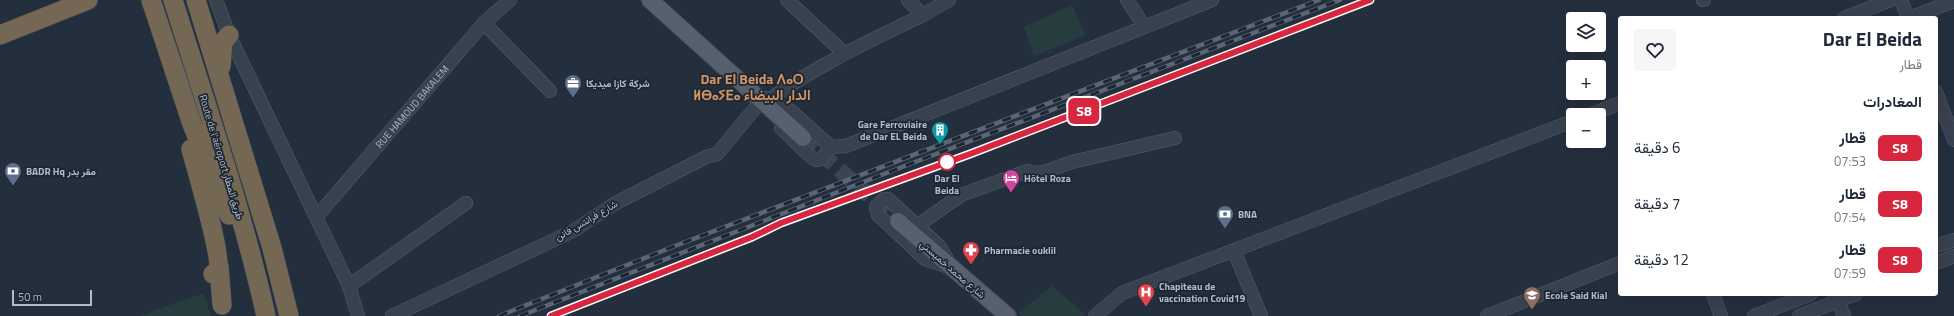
<!DOCTYPE html>
<html lang="ar">
<head>
<meta charset="utf-8">
<style>
  body { margin:0; font-family:"Titillium Web",Vazirmatn,"Noto Sans Tifinagh",sans-serif; background:#f6f6f7; color:#1f2937; direction:rtl; height:100vh; display:flex; flex-direction:column; font-size:15px; white-space:nowrap }
  * { box-sizing:border-box; margin:0 }
  p { font-size:13px; color:#747a83 }
  .icon { flex:none; width:22px; height:22px; fill:none; stroke:currentColor; stroke-width:2; stroke-linecap:round; stroke-linejoin:round }
  .map { position:relative; flex:1; overflow:hidden; direction:ltr }
  .drawer { position:absolute; left:1618px; top:16px; width:320px; height:280px; display:flex; flex-direction:column; background:#fff; border-radius:4px; box-shadow:0 4px 16px #0002; direction:rtl }
  .drawer>* { flex:none }
  .badge { padding:0 8px; border-radius:6px; font-size:14px; line-height:26px }
  .fabs { position:absolute; left:1566px; top:12px; display:grid; gap:8px }
  .fabs a { display:grid; place-items:center; width:40px; height:40px; border-radius:4px; background:#fff; box-shadow:0 4px 16px #0002; font-size:20px }
  .scale { position:absolute; left:12px; bottom:10px; width:80px; box-sizing:border-box; padding-left:4px; border:2px solid #b4bcc9; border-top:0; font-size:11px; line-height:14px; white-space:nowrap; color:#b4bcc9; -webkit-text-stroke:3px #1d2633; paint-order:stroke }
  .map>.badge { position:absolute; translate:-50% -50%; box-shadow:0 0 0 2px #fff }
  h2 { padding:0 16px; font-size:15px; line-height:36px }
  .round { display:grid; place-items:center; flex:none; width:42px; height:42px; border-radius:4px; background:#f6f6f7 }
  .head { display:flex; align-items:center; justify-content:space-between; height:68px; padding:0 16px }
  h1 { font-size:19px; font-weight:700; line-height:30px }
  ul { padding:0; list-style:none }
  li { display:flex; align-items:center; gap:12px; height:56px; padding:0 16px }
  li div { flex:1 }
  li b { display:block; font-size:15px }
  li em { font-style:normal }
  li .badge { min-width:44px; font-weight:700; text-align:center }
  .map>svg:first-child { display:block }
  .green { fill:#263c3f }
  .lines { fill:none; stroke-linecap:round; stroke-linejoin:round }
  .major-tunnel { stroke:#3a4453; stroke-width:16; stroke-dasharray:16 8; stroke-linecap:butt }
  .minor-casing { stroke:#565f6c; stroke-width:14 }
  .major-casing { stroke:#414a57; stroke-width:18 }
  .highway-casing { stroke:#434c59; stroke-width:20 }
  .minor { stroke:#38414e; stroke-width:13 }
  .major { stroke:#56606e; stroke-width:16 }
  .highway { stroke:#746855; stroke-width:19 }
  .rail-casing { stroke:#5a6575; stroke-width:4.5 }
  .rail { stroke:#1d2633; stroke-width:3; stroke-dasharray:9; stroke-linecap:butt }
  .line-casing { stroke:#fff; stroke-width:9 }
  .line { stroke:#d7263d; stroke-width:6 }
  .stop-dot { fill:#fff; stroke:#d7263d; stroke-width:2 }
  .labels { text-anchor:middle; stroke-width:3.5; stroke-linejoin:round; paint-order:stroke }
  .poi-label { font-size:10px; font-weight:bold; fill:#b4bcc9; stroke:#1d2633; text-anchor:start }
  .street-label { font-size:10px; fill:#b4bcc9; stroke:#1d2633 }
  .stop-label { font-size:10px; font-weight:bold; fill:#b4bcc9; stroke:#1d2633 }
  .district-label { font-size:14px; font-weight:bold; fill:#d59563; stroke:#1d2633 }
</style>
</head>
<body>
<div class="map">
<svg width="1954" height="316" viewBox="0 0 1954 316">
  <rect width="100%" height="100%" fill="#242f3e"/>
  <path class="green" d="M1072,5L1086,35L1034,56L1024,27Z
    M1052,286L1085,314L1083,316H1022L1018,313Z
    M204,293L211,316H139Z"/>
  <g class="lines">
    <path class="major-tunnel" d="M803,138L898,221"/>
    <g class="minor-casing">
      <g id="minor">
        <path d="M216,0L229,35L349,286L358,316"/>
        <path d="M787,0L844,53"/>
        <path d="M908,0L923,15L949,0"/>
        <path d="M1127,0L1144,26"/>
        <path d="M1703,0H1704"/>
        <path d="M1901,0L1908,18"/>
        <path d="M1844,18L1891,0"/>
        <path d="M1909,18L1954,1"/>
        <path d="M484,23L550,91"/>
        <path d="M1936,92L1954,140"/>
        <path d="M763,97L791,111L831,147L846,146L1212,0"/>
        <path d="M769,100C817,65 870,41 923,15"/>
        <path d="M1590,115L1620,103"/>
        <path d="M781,128L812,158L817,160L821,159L831,147"/>
        <path d="M884,199H888L940,247L952,268L925,259L878,215L876,207Z"/>
        <path id="s1" d="M317,216L484,23L510,0"/>
        <path d="M917,226L961,195L1019,174L1028,171L1033,173L1044,172L1072,162L1175,138"/>
        <path d="M1936,246L1954,240"/>
        <path d="M1234,251L1261,316"/>
        <path d="M1936,263L1954,256"/>
        <path d="M349,286L466,203"/>
        <path d="M1713,294L1721,316"/>
        <path d="M1835,294L1844,316"/>
        <path d="M392,316L573,231L614,204L706,157L717,154L762,100"/>
        <path d="M1095,316L1122,293L1573,121"/>
        <path d="M1487,316L1620,263"/>
        <path d="M1754,316L1811,294"/>
        <path d="M1799,316L1856,294"/>
      </g>
    </g>
    <g class="major-casing">
      <path id="major" d="M650,0L803,138
        M898,221L1008,316"/>
    </g>
    <g class="highway-casing">
      <path id="highway" d="M151,0L192,124L229,215
        M173,0C206,105 242,209 266,316
        M196,0L272,248L289,316
        M0,35L88,0
        M221,66L223,42L229,35
        M191,149C196,168 224,261 217,273L213,274
        M219,267L222,305"/>
    </g>
    <use href="#minor" class="minor"/>
    <use href="#major" class="major"/>
    <use href="#highway" class="highway"/>
    <g class="rail-casing">
      <path id="rail" d="M499,316L675,246L1319,0
        M520,316L902,167L1340,0
        M551,316L752,237L781,223L970,154L1370,0"/>
    </g>
    <use href="#rail" class="rail"/>
  </g>
  <g class="lines">
    <g class="line-casing">
      <path id="line" d="M551,316L752,237L781,223L970,154L1370,0"/>
    </g>
    <use href="#line" class="line"/>
  </g>
  <defs>
    <g id="office-pin" transform="scale(0.9)"><path d="M0 17L-7.5 6A9.5 9.5 0 1 1 7.5 6Z" fill="#5c6f8a" stroke="#1d2633"/><path d="M-6-3h4V-5.5h4V-3h4V5H-6ZM-1-4.5V-3h2v-1.5ZM-6 0V1H6V0Z" fill="#fff"/></g>
    <g id="building-pin" transform="scale(0.9)"><path d="M0 17L-7.5 6A9.5 9.5 0 1 1 7.5 6Z" fill="#0f9aa8" stroke="#1d2633"/><path d="M-4-6H4V6H1V3H-1V6H-4ZM-2.5-4.3h1.7v1.8h-1.7ZM.8-4.3h1.7v1.8H.8ZM-2.5-1h1.7V.8h-1.7ZM.8-1h1.7V.8H.8Z" fill="#fff"/></g>
    <g id="bank-pin" transform="scale(0.9)"><path d="M0 17L-7.5 6A9.5 9.5 0 1 1 7.5 6Z" fill="#5c6f8a" stroke="#1d2633"/><path d="M-6-4H6V4H-6ZM0-2.3a2.3 2.3 0 1 0 0 4.6a2.3 2.3 0 1 0 0-4.6Z" fill="#fff"/></g>
    <g id="hotel-pin" transform="scale(0.9)"><path d="M0 17L-7.5 6A9.5 9.5 0 1 1 7.5 6Z" fill="#d1479c" stroke="#1d2633"/><path d="M-6-4.5h1.5V1H6V5H4.5V3h-9V5H-6ZM-4 0a1.8 1.8 0 1 1 3.6 0ZM.5 0V-2.5h3Q6-2.5 6 0Z" fill="#fff"/></g>
    <g id="pharmacy-pin" transform="scale(0.9)"><path d="M0 17L-7.5 6A9.5 9.5 0 1 1 7.5 6Z" fill="#e0444e" stroke="#1d2633"/><path d="M-2-6h4v4h4v4h-4v4h-4v-4h-4v-4h4Z" fill="#fff"/></g>
    <g id="hospital-pin" transform="scale(0.9)"><path d="M0 17L-7.5 6A9.5 9.5 0 1 1 7.5 6Z" fill="#e0444e" stroke="#1d2633"/><path d="M-5-5h3v3.5h4V-5h3V5h-3V1.5h-4V5h-3Z" fill="#fff"/></g>
    <g id="school-pin" transform="scale(0.9)"><path d="M0 17L-7.5 6A9.5 9.5 0 1 1 7.5 6Z" fill="#8d6e63" stroke="#1d2633"/><path d="M0-5L7-2L0 1L-7-2ZM-4 1L0 2.5L4 1V4Q0 6-4 4Z" fill="#fff"/></g>
  </defs>
  <g fill-rule="evenodd">
    <use href="#office-pin" x="573" y="83"/>
    <use href="#building-pin" x="940" y="130"/>
    <use href="#bank-pin" x="13" y="171"/>
    <use href="#hotel-pin" x="1011" y="178"/>
    <use href="#bank-pin" x="1225" y="214"/>
    <use href="#pharmacy-pin" x="971" y="250"/>
    <use href="#hospital-pin" x="1146" y="292"/>
    <use href="#school-pin" x="1532" y="295"/>
  </g>
  <circle class="stop-dot" cx="947" cy="162" r="8"/>
  <g class="labels">
    <g class="poi-label">
      <text x="586" y="87">شركة كازا ميديكا</text>
      <text x="927" y="128" text-anchor="end">Gare Ferroviaire<tspan x="927" dy="12">de Dar EL Beida</tspan></text>
      <text x="26" y="175">BADR Hq مقر بدر</text>
      <text x="1024" y="182">Hôtel Roza</text>
      <text x="1238" y="218">BNA</text>
      <text x="984" y="254">Pharmacie ouklil</text>
      <text x="1159" y="290">Chapiteau de<tspan x="1159" dy="12">vaccination Covid19</tspan></text>
      <text x="1545" y="299">Ecole Said Kial</text>
    </g>
    <g class="street-label">
      <text dy="4" stroke="none"><textPath href="#s1" startOffset="145">RUE HAMOUD BAKALEM</textPath></text>
      <text transform="translate(222 157) rotate(73)" y="4">Route de l'aéroport طريق المطار</text>
      <text transform="translate(586 220) rotate(-30)" y="4">شارع فرانتس فانن</text>
      <text transform="translate(953 269) rotate(41)" y="4">شارع محمد خميستي</text>
    </g>
    <g class="stop-label">
      <text x="947" y="182">Dar El<tspan x="947" dy="12">Beida</tspan></text>
    </g>
    <g class="district-label">
      <text x="752" y="84">Dar El Beida ⴷⴰⵔ<tspan x="752" dy="16">ⵍⴱⴰⵢⴹⴰ الدار البيضاء</tspan></text>
    </g>
  </g>
</svg>
<div class="fabs">
<a><svg class="icon" aria-label="layers" viewBox="0 0 24 24"><path d="M12 4l9 5-9 5-9-5zM3 14l9 5 9-5"/></svg></a>
<a>+</a>
<a>−</a>
</div>
<div class="scale">50 m</div>
<b class="badge" style="left:1084px;top:111px;background:#d7263d;color:#fff">S8</b>
<section class="drawer">
<div class="head"><div><h1>Dar El Beida</h1><p>قطار</p></div><a class="round"><svg class="icon" aria-label="heart" viewBox="0 0 24 24"><path d="M12 20l-8-8c-3-5 5-10 8-4 3-6 11-1 8 4z"/></svg></a></div>
<h2>المغادرات</h2>
<ul>
<li><span class="badge" style="background:#d7263d;color:#fff">S8</span><div><b>قطار</b><p>07:53</p></div><em>6 دقيقة</em></li>
<li><span class="badge" style="background:#d7263d;color:#fff">S8</span><div><b>قطار</b><p>07:54</p></div><em>7 دقيقة</em></li>
<li><span class="badge" style="background:#d7263d;color:#fff">S8</span><div><b>قطار</b><p>07:59</p></div><em>12 دقيقة</em></li>
</ul>
</section>
</div>
</body>
</html>
